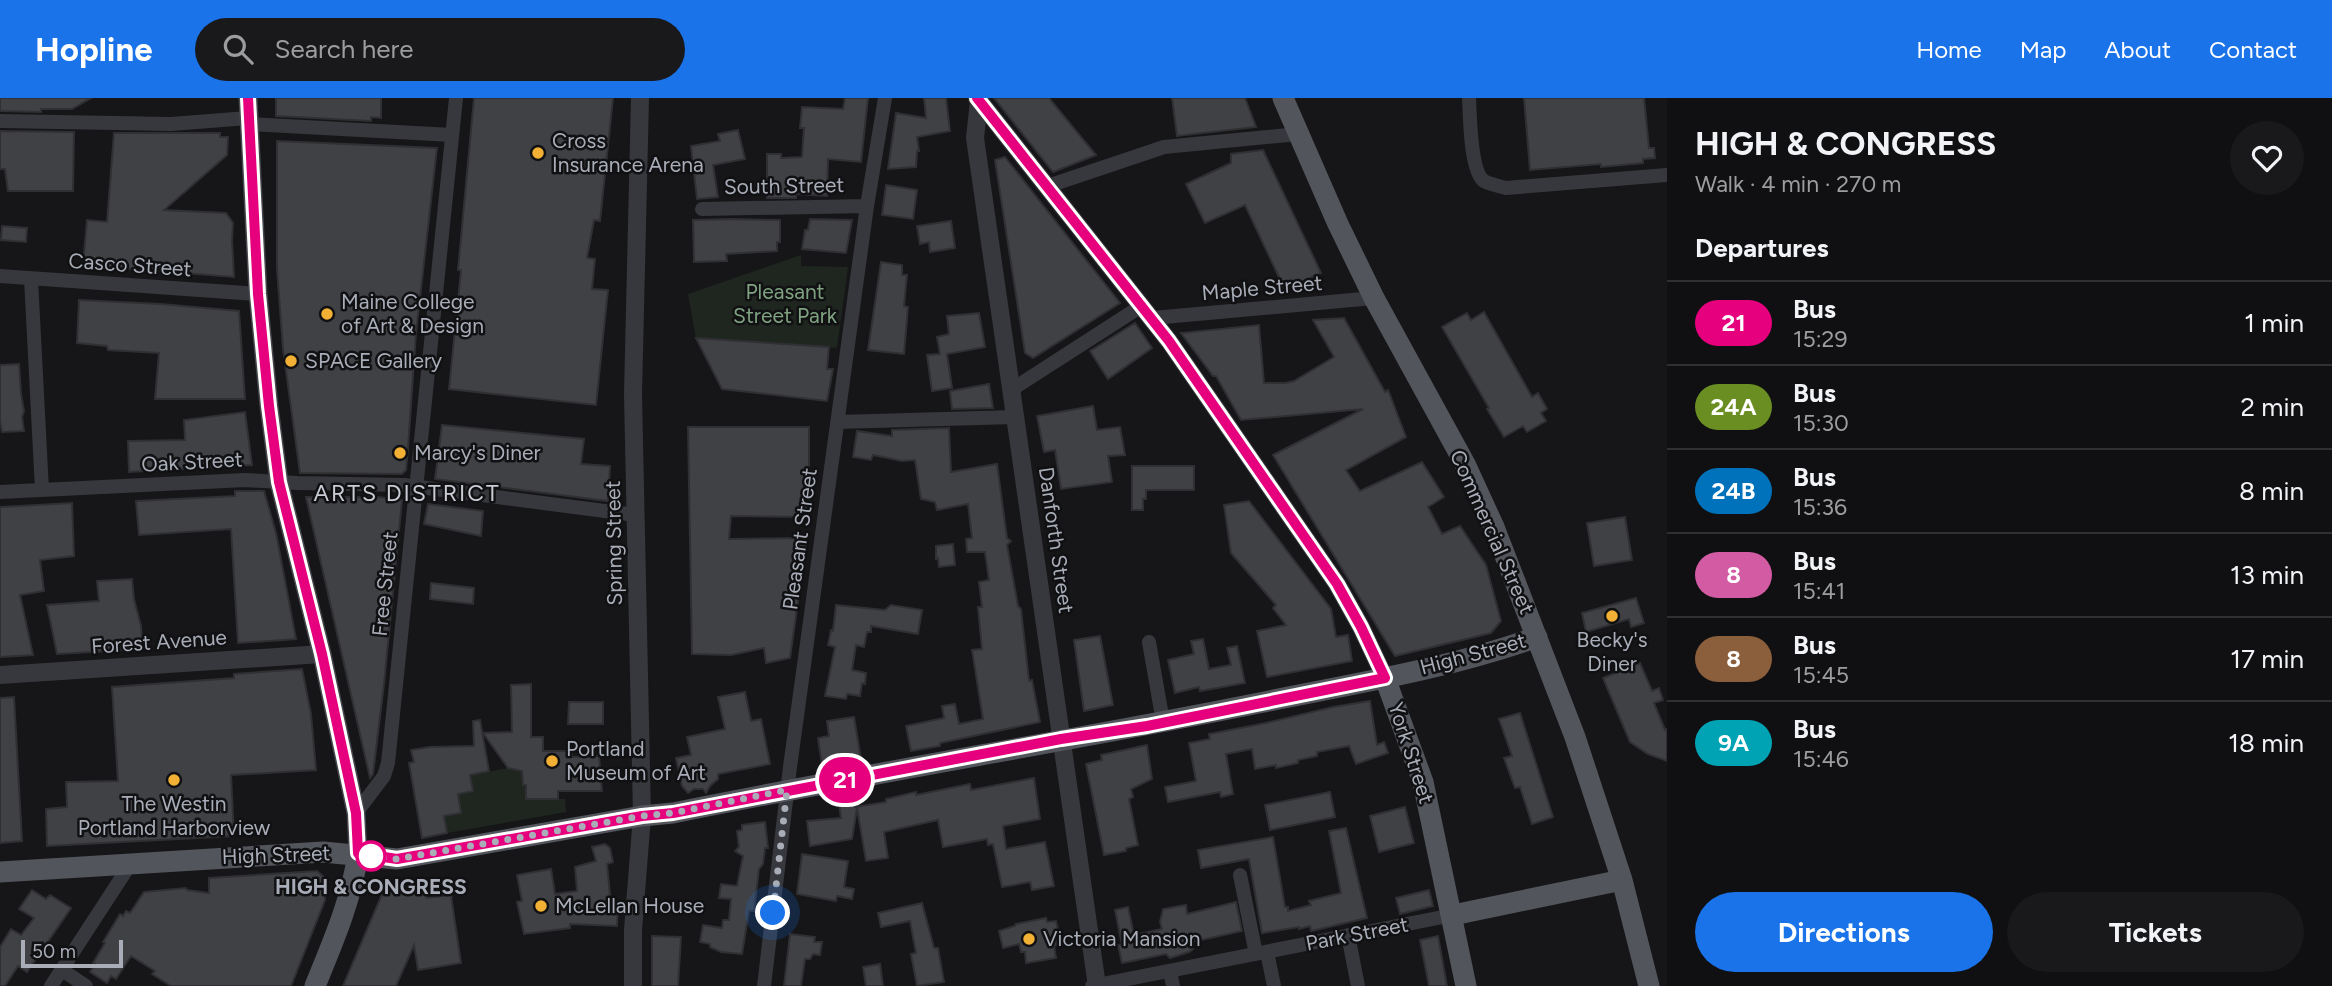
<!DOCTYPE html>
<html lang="en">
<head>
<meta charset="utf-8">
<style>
  body { margin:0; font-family:Figtree,sans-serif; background:#19191b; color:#f1f3f6; height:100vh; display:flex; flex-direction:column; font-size:26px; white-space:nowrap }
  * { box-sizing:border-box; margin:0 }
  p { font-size:23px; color:#9c9d9f }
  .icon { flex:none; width:38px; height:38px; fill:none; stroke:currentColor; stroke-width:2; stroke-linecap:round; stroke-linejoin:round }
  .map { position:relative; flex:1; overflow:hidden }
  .side { display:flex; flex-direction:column; background:#101012; width:665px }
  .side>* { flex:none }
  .badge { padding:0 14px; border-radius:23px; font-size:24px; line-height:46px }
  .scale { position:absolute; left:21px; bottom:18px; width:102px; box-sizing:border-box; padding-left:7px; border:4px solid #a8adb8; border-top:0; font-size:19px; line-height:24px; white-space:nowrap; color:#a8adb8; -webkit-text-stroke:5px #111113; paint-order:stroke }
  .you { position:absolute; width:35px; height:35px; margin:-18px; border:5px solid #fff; border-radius:50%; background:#1a73e8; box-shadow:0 0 0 10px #1a73e833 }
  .map>.badge { position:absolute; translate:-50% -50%; box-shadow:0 0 0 4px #fff }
  h2 { padding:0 28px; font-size:26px; line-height:63px }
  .round { display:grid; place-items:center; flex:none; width:74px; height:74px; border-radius:37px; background:#19191b }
  .headline { display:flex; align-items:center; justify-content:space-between; height:119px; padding:0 28px }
  h1 { font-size:33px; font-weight:700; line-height:52px }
  .action { display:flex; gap:14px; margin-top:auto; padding:14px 28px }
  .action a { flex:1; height:80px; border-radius:42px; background:#1a73e8; color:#fff; font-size:28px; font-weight:700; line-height:80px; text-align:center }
  .action a+a { background:#19191b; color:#f1f3f6 }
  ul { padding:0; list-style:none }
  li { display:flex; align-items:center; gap:21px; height:84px; padding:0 28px; border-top:2px solid #303032 }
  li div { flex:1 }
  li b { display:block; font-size:26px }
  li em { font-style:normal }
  li .badge { min-width:77px; font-weight:700; text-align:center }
  header { display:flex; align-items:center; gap:42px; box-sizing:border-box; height:98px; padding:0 35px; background:#1a73e8; color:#fff }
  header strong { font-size:33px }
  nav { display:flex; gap:38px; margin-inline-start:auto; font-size:24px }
  .search { width:490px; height:63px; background:#19191b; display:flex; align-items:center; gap:18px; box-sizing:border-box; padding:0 24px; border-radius:38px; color:#9c9d9f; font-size:26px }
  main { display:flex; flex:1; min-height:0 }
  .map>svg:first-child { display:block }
  .green { fill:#1e261f }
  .building { fill:#404145; stroke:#303034; stroke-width:2 }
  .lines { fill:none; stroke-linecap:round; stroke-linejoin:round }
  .minor { stroke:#37383d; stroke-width:14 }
  .tertiary { stroke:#37383d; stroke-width:18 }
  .secondary { stroke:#45474d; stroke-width:19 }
  .primary { stroke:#53555c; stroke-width:21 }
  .line-casing { stroke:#fff; stroke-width:16 }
  .line { stroke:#e6007e; stroke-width:10 }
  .walk { stroke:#a8adb8; stroke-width:7; stroke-dasharray:0 12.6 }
  .poi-dot { fill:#f2b134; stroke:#111113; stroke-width:2.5 }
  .stop-dot { fill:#fff; stroke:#e6007e; stroke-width:3.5 }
  .labels { text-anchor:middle; stroke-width:5; stroke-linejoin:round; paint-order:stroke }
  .poi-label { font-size:21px; fill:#a8adb8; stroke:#111113; text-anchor:start }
  .street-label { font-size:21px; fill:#a8adb8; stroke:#111113 }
  .park-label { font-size:21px; fill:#7fa381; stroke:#111113 }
  .stop-label { font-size:21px; font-weight:bold; fill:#a8adb8; stroke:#111113 }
  .neighbourhood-label { font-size:23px; letter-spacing:2px; fill:#c9ccd4; stroke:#111113 }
</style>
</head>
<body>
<header>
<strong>Hopline</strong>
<div class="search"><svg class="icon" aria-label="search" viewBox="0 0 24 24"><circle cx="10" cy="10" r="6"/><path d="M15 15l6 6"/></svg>Search here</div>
<nav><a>Home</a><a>Map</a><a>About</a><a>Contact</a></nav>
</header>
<main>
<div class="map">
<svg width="1667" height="888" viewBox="0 0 1667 888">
  <rect width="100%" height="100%" fill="#161618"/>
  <path class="green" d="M801,157V168L848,169L837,250L696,240L688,196Z
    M521,669L523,687H526L527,701H565L566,714L447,735L444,718L461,715L458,696L473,693L470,677L508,670L515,672Z"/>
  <path class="building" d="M0,0H91L72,11H41V14L0,13Z
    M276,0H381V20L371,19V23L276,18Z
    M474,0H613L600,123L594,122L587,160L595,161L592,191L608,192L596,307L449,291L461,172H458Z
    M845,0H868L861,64L828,61L827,98L796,96V100H767V56H781V60L802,59L804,30H800L802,9L843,11Z
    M924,0H946L950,33L917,39L919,53H917L916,69L888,71L896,15L926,20Z
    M994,0H1049L1096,57L1053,74Z
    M1172,0H1245L1256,29L1177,38Z
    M1524,0H1644L1649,50H1654L1655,60L1643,61V65L1601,69V66L1530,72Z
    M738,32L745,61L713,67L718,99L697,101L691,48L720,43L718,36Z
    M0,33L74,34L73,93H8L5,71H0Z
    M114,35H220V39H228L227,57L164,112L226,115L233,125L232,143L234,179L83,167L87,122L107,124Z
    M277,43L437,50L416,235L408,350L406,372L402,376L300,375L283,251L277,171Z
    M1263,52L1321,175L1285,192L1245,107L1205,125L1186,86L1231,65V56Z
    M1005,59L1120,205L1033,260L1025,255L995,62Z
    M886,87L917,92L913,121L882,117Z
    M731,121L780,122V144H777V153L726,156L727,163L694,164L693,122Z
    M810,121L852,122L846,155L802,151L805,132H808Z
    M951,123L955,150L930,154L929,144L920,146L917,128Z
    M2,128L27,130L26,144L1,142Z
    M881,164L902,167V177H907L904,208L908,209L904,256L868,252Z
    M79,202L161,206L239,213L245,301H155L159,255L108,252L107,248L77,245Z
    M1484,214L1532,299L1538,295L1547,311L1541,315L1546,323L1527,334L1523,328L1504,339L1487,311L1489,310L1442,229L1467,215L1471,222Z
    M979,215L985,249L947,256L952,290L932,293L927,257L940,256L937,239L949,236L947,218Z
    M1344,220L1385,294L1388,292L1406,339L1346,372L1360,393L1422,364L1444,399L1428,409L1442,436L1460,428L1486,467L1501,523L1491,535L1395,558L1273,357L1363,311L1241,322L1216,278H1213L1181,235L1259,227L1264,285H1285L1294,283L1334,259L1313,222Z
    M1135,225L1152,250L1108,281L1090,253Z
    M696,240L829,249L827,271H833L827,303L722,291Z
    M19,266L21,296L24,313L22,319L24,333L2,334L0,322V267Z
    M989,286L993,310L952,311L950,293Z
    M1093,308L1097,332L1120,329L1125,357L1108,358L1112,384L1061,391L1055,352L1044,354L1037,318Z
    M245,314L252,367L129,374L128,343L185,342L184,322Z
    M442,327L584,341L581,366L610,368L608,403L435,381Z
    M688,329H809V419L731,418L729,441L807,440L790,560L766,565L764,550L731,557L692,556Z
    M949,330L951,374L997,366L1007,440L1011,443L1007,447L1018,508L1021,511L1029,583L1032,582L1040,624L940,645V648L911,653L906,628L944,620L942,608L955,606L959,626L983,621L972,552L982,551L978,509H982L979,484L989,482L985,454H967L966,441L972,440L968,406L937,412L935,404L921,401L915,362L902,363L873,357L871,362L853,359L857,333L892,338V332Z
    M1132,368H1194V392H1146V401H1143V412H1132Z
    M235,393H264L276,435L296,541L238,545L231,431L139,437L136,403L235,398Z
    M306,399H378L402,402L384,586L373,676L370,680Z
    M1249,403L1331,511L1336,539L1348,537L1352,563L1267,579L1257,533L1286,527L1273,510L1276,507L1231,455L1224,407Z
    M72,405L74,458L40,462L44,493L20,497L33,557L0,559V409Z
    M428,406L483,413L481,438L424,426Z
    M1625,419L1632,462L1594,468L1587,425Z
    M953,446L955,467L939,469L938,460L936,461V448Z
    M132,481L134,501L141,528L143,551L57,556L47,507L99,503L97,483Z
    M431,485L474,490L473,506L430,501Z
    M1636,500L1644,525L1631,529L1629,521L1586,534L1582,515Z
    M836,507L885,512L891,507L922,512L918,536L871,528V534H867L864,549L856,547L852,572L866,575L865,586L862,585L860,598L847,596L846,601L825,598L835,549L828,547L831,532L833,533Z
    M1100,538L1113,607L1084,613L1074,542Z
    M1203,541L1209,571L1231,567L1227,550L1237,548L1245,585L1200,593L1199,589L1175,595L1168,562L1194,556L1191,543Z
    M1640,565L1652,593L1659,590L1663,602L1654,605L1665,632L1667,631V663L1648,656L1630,644L1603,580Z
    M302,571L311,616L316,672L231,677L234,738L47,748L46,711L67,709L66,684L118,683L112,589L234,580V576Z
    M531,586V639H543V653H572V659L599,658L602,693H558V701H526V687H523L522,673L508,670L483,635L512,634L511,587Z
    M745,594L751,623L761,621L770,666L718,676V681L710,688L706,695L703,691H694L688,695L682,688L676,660L691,657L687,639L725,631L718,599Z
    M14,599L22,743L0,745V600Z
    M1370,603L1377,647L1384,644L1388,655L1356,666L1349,648L1317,654V658L1298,662V665L1276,670V667L1255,671L1252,651L1226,656L1233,696L1221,699L1220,694L1168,704L1165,689L1196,683L1189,645L1210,641L1209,636L1266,625L1333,609Z
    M569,604H603V626H568Z
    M1520,615L1553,719L1532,726L1520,689L1515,690L1504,660L1512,658L1499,621Z
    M854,619L861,661L822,667L818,640L829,638L827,623Z
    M480,622L489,673L470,677L473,693L458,696L461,715L444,718L447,735L422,740L409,665L414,664L411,652L430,649L474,648L473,623Z
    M1147,647L1152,681L1131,691L1133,699L1129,701L1138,747L1126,750V753L1104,757L1086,666L1102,662L1101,657Z
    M1034,680L1040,721L1003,728L1006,751L1045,744L1054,788L1032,792L1030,784L1002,789L993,746L988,747L987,741L943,749L938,722L884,734L888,760L866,763L857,710L852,741L810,748L807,723L841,720L839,705L853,702L855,709L886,704V701L916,694V697L970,686L971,692Z
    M1330,694L1335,719L1270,732L1265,707Z
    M1405,709L1414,745L1379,754L1370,718Z
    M765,724L768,750H765L763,766L759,771L754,813H749L742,856L721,854L710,849V846L700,844L703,827L722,830L723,822H729L731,801L719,800L721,786L737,788L743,758L735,753L739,749L737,733L742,732V727Z
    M1346,730L1367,820L1311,833L1310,828L1299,831V829L1262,835L1249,761L1201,770L1198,752L1273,739L1285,809H1288V813L1311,807L1309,803L1341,795L1329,733Z
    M605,746L610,750L613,764L607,766L611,807H618L617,828L570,826V830L524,836L517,804L522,803L517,777L551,771L555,796L577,793L575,769L596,763L592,749Z
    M802,756L848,763L844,789L854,791L852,801L837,798L836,803L797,796Z
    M317,773L324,779L325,802L291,888H171L152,876L155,873L131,858L116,881L111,878L107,885L90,874L95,866L93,865L105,845L103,844L120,816L123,818L126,813L130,815L144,794L186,790L187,792L209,795V780Z
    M424,783L427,800L451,797L461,865L418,872L414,847L396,888H343L383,794L382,784L391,787Z
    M32,792L46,801L50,797L71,810L27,874L18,868L5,888H0V849L11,831L21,837L34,820L19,811Z
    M1429,792L1433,808L1400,816L1396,800Z
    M1236,804L1242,833L1192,844L1193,851L1189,854L1170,860L1166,856L1122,865L1118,847H1122L1115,812L1128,809L1134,837L1162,831L1160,824L1163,811L1186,807L1187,816Z
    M922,805L934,850H938L944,884L917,888L911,856L916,855L910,823L881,829L878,815Z
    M1046,820L1047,824L1056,823L1059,836L1056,837L1058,847L1054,848L1056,860L1026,865L1025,854H1021L1019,846L1003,850L999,833L1015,828L1016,826Z
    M790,836L815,839L814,844H822L820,857L813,856L810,861H805L801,888H784Z
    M652,838L681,839L678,888H652Z
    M1438,838L1447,888H1429L1420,842Z
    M880,866L883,888H866L863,869Z"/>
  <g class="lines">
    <path class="minor" d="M1469,0C1470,17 1470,73 1484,83C1489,86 1499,88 1506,90L1667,77
      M0,23L171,26L248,20
      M249,26L452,37
      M1048,88L1164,49L1298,36
      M702,111L867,108
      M0,178L258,196
      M31,181L42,392
      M1153,220L1374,200
      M1011,292L1143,207
      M837,324L1015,319
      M0,394L245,382L297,385L404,387L636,417
      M1149,544L1163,624
      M356,715L384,678L388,665L456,0
      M1240,777L1256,856
      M1348,837L1358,888
      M1267,854L1274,888
      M62,872L86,888
      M1170,873L1173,888
      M51,888L131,765
      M764,888L790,669L867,108L885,0
      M1092,888L1453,817"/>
    <path class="tertiary" d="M977,0L1169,243L1337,486L1361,529L1385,580
      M979,3L975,40L1097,888
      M0,577L322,556
      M633,888V832L642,718L633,296L640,0"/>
    <path class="secondary" d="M248,0L258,196L269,308L279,384L322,556L356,715L358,756"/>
    <path class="primary" d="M1283,0L1338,126L1374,200L1465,366L1494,429L1575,639L1622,782L1649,888
      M1385,580L1423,684L1466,888
      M0,774L323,754L397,761L642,718L673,715C864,676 1058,645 1249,607C1346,587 1445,572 1537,539
      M1453,817L1622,782
      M315,888C333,844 351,803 358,756"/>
  </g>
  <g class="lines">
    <g class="line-casing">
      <path id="line" d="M248,0L258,196L269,308L279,384L322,556L356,715L358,755L397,761L642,718L673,715L1061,641L1147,628L1385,580L1361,529L1337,486L1169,243L977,0"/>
    </g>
    <use href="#line" class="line"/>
    <path class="walk" d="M371,758L397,761L642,718L673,715L787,692L773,815"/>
  </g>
  <g class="poi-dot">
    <circle cx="538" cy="55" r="7"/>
    <circle cx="327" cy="216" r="7"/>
    <circle cx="291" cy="263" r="7"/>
    <circle cx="400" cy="355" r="7"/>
    <circle cx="1612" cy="518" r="7"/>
    <circle cx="552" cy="663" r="7"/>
    <circle cx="174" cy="682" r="7"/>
    <circle cx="541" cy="808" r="7"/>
    <circle cx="1029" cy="841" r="7"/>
  </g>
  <circle class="stop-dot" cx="371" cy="758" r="14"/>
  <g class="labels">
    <g class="poi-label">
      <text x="552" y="50">Cross<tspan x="552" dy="24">Insurance Arena</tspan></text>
      <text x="341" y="211">Maine College<tspan x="341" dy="24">of Art &amp; Design</tspan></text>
      <text x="305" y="270">SPACE Gallery</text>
      <text x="414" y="362">Marcy's Diner</text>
      <text x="1612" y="549" text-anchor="middle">Becky's<tspan x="1612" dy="24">Diner</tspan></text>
      <text x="566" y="658">Portland<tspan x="566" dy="24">Museum of Art</tspan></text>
      <text x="174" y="713" text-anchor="middle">The Westin<tspan x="174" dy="24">Portland Harborview</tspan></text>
      <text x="555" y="815">McLellan House</text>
      <text x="1043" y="848">Victoria Mansion</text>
    </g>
    <g class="street-label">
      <text transform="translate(784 88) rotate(-1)" y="7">South Street</text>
      <text transform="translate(130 167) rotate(4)" y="7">Casco Street</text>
      <text transform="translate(1262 190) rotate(-5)" y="7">Maple Street</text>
      <text transform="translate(192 364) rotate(-3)" y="7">Oak Street</text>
      <text transform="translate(1492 434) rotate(66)" y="7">Commercial Street</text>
      <text transform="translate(800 441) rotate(-82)" y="7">Pleasant Street</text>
      <text transform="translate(1056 442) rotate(82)" y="7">Danforth Street</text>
      <text transform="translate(614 445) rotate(-91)" y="7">Spring Street</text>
      <text transform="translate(385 486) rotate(-84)" y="7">Free Street</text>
      <text transform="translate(159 544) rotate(-4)" y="7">Forest Avenue</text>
      <text transform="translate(1473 556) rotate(-15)" y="7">High Street</text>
      <text transform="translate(1411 655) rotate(72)" y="7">York Street</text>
      <text transform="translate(276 757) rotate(-2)" y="7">High Street</text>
      <text transform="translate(1357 836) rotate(-11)" y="7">Park Street</text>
    </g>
    <g class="park-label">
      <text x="785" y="201">Pleasant<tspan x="785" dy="24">Street Park</tspan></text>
    </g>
    <g class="stop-label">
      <text x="371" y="796">HIGH &amp; CONGRESS</text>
    </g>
    <g class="neighbourhood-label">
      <text x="407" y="403">ARTS DISTRICT</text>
    </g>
  </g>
</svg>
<div class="scale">50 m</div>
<div class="you" style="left:773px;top:815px"></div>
<b class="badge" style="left:845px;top:682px;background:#e6007e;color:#fff">21</b>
</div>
<section class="side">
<div class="headline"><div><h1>HIGH &amp; CONGRESS</h1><p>Walk · 4 min · 270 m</p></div><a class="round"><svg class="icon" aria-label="heart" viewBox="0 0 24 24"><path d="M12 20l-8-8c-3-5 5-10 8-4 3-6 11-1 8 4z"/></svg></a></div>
<h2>Departures</h2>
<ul>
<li><span class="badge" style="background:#e6007e;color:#fff">21</span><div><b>Bus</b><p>15:29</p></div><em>1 min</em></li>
<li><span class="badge" style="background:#6b8e23;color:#fff">24A</span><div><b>Bus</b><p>15:30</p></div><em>2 min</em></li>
<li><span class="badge" style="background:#0072bc;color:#fff">24B</span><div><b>Bus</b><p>15:36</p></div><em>8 min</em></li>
<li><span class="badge" style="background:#d25ba3;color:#fff">8</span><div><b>Bus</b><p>15:41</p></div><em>13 min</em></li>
<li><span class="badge" style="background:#8b5e3c;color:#fff">8</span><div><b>Bus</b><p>15:45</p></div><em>17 min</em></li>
<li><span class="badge" style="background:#00a3b4;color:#fff">9A</span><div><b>Bus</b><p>15:46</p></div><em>18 min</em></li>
</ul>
<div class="action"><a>Directions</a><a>Tickets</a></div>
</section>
</main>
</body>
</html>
